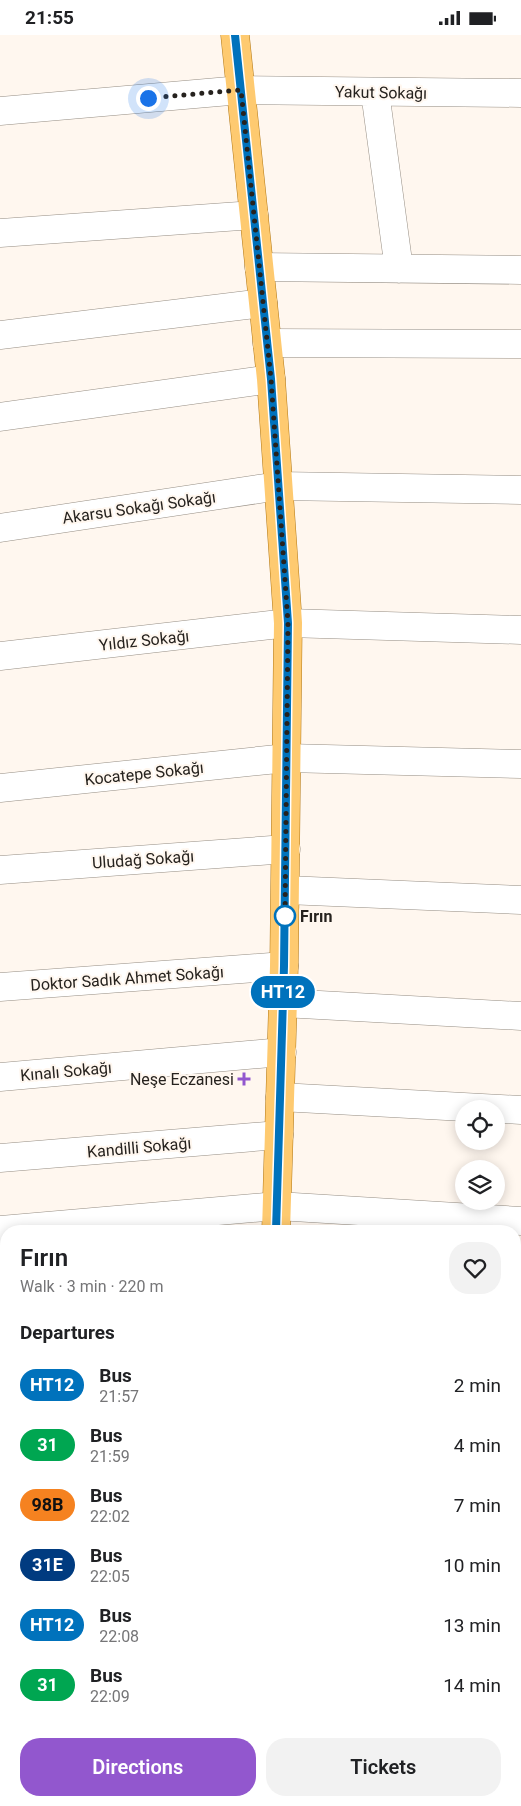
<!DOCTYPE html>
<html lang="en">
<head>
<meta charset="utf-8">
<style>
  body { margin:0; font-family:Roboto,sans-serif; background:#f2f2f2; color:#202124; height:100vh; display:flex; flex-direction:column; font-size:19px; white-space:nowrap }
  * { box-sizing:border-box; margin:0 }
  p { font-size:16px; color:#757577 }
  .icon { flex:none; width:28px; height:28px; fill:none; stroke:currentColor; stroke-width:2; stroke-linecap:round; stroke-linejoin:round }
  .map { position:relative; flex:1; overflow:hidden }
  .drawer { position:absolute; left:0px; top:1190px; width:521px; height:581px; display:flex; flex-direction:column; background:#fff; border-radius:20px 20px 0 0; box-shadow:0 2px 12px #0003 }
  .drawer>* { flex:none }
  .badge { padding:0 10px; border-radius:16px; font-size:18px; line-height:32px }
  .buttons { position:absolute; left:455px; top:1065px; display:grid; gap:10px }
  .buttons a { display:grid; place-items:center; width:50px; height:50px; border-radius:50%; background:#fff; box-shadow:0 2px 12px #0003; font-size:25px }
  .you { position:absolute; width:25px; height:25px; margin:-12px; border:4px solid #fff; border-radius:50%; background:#1a73e8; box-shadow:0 0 0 8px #1a73e833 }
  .map>.badge { position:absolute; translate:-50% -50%; box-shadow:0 0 0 2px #fff }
  h2 { padding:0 20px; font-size:19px; line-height:45px }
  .round { display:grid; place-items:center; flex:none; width:52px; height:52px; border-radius:20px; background:#f2f2f2 }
  .overview { display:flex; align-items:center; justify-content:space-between; height:85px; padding:0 20px }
  h1 { font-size:24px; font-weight:600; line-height:38px }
  .cta { display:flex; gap:10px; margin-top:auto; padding:10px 20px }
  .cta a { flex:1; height:58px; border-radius:20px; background:#9257ce; color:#fff; font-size:20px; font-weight:600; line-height:58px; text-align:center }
  .cta a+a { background:#f2f2f2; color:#202124 }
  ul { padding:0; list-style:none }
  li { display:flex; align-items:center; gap:15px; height:60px; padding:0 20px }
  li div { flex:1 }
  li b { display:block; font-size:19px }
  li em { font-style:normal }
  li .badge { min-width:55px; font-weight:700; text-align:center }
  .status { display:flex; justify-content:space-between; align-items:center; height:35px; padding:0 25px; background:#fff; direction:ltr }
  .status svg { height:14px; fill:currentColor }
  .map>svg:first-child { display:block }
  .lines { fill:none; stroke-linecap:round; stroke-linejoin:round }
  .minor-casing { stroke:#968e84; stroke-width:29 }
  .major-casing { stroke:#b27816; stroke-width:29 }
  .minor { stroke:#fff; stroke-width:28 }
  .major { stroke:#feca70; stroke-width:28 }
  .line-casing { stroke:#fff; stroke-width:11 }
  .line { stroke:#0072bc; stroke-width:8 }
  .walk { stroke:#26221e; stroke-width:5; stroke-dasharray:0 9 }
  .stop-dot { fill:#fff; stroke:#0072bc; stroke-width:2.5 }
  .poi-dot { fill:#9257ce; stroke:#fff7ef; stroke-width:2 }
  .labels { text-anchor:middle; stroke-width:4; stroke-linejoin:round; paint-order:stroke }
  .street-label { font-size:16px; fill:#26221e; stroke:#fff7ef }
  .stop-label { font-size:16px; font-weight:bold; fill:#26221e; stroke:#fff7ef; text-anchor:start }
  .poi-label { font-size:16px; fill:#26221e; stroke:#fff7ef; text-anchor:end }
</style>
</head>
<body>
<div class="status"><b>21:55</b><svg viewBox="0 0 49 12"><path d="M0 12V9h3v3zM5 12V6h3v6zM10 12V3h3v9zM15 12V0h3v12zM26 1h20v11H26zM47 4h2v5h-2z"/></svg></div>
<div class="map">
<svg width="521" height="1771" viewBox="0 0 521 1771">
  <rect width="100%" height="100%" fill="#fff7ef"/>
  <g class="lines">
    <g class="minor-casing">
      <path id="minor" d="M375,57L399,234
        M0,76L241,55L521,58
        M0,198L254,180
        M259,232L521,235
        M0,300L263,268
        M267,308L521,309
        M0,382L271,344
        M0,493L279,451L521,455
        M0,621L288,588L521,595
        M0,753L287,723L521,729
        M0,835L286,814
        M286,855L521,865
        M0,952L284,931
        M283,968L521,981
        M0,1042L282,1017
        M280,1062L521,1075
        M0,1123L279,1100
        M0,1195L277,1171L521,1186
        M515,1272H521
        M0,1341L6,1340
        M515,1423H521
        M0,1497L6,1496
        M515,1576H521
        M0,1637L6,1636
        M515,1732H521
        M101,1771L170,1765"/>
    </g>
    <g class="major-casing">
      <path id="major" d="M235,0L271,344L288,588L284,931L276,1196
        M231,1771L233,1765"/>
    </g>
    <use href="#minor" class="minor"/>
    <use href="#major" class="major"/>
  </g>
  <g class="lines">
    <g class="line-casing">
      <path id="line" d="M235,0L271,344L288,588L284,931L276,1196"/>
    </g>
    <use href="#line" class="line"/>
    <path class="walk" d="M148,63L241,55L271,344L288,588L285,881"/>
  </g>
  <circle class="stop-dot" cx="285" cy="881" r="10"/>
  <path class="poi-dot" d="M241.5 1036.5h5v5h5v5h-5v5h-5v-5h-5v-5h5z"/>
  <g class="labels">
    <g class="street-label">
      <text transform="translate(381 57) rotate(1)" y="6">Yakut Sokağı</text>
      <text transform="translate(139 472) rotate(-8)" y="6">Akarsu Sokağı Sokağı</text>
      <text transform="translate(144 605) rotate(-6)" y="6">Yıldız Sokağı</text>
      <text transform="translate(144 738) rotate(-6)" y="6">Kocatepe Sokağı</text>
      <text transform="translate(143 824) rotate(-4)" y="6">Uludağ Sokağı</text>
      <text transform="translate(127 943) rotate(-4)" y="6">Doktor Sadık Ahmet Sokağı</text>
      <text transform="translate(66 1036) rotate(-5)" y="6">Kınalı Sokağı</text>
      <text transform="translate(139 1112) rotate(-5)" y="6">Kandilli Sokağı</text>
    </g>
    <g class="stop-label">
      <text x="300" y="887">Fırın</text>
    </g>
    <g class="poi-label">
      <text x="234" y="1050">Neşe Eczanesi</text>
    </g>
  </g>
</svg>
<div class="buttons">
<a><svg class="icon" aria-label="locate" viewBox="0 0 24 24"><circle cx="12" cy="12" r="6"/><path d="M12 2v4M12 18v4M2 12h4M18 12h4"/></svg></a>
<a><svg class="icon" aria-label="layers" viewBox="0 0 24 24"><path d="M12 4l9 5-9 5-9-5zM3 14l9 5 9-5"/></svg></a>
</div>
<div class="you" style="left:148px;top:63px"></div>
<b class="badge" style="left:283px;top:957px;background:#0072bc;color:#fff">HT12</b>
<section class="drawer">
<div class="overview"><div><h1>Fırın</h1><p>Walk · 3 min · 220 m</p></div><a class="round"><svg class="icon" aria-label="heart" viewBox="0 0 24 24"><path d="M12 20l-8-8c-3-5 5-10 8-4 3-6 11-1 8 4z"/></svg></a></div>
<h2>Departures</h2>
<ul>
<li><span class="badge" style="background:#0072bc;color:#fff">HT12</span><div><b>Bus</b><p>21:57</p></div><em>2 min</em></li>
<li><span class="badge" style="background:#00a651;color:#fff">31</span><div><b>Bus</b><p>21:59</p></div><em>4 min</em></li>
<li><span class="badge" style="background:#f58220;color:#111">98B</span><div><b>Bus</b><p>22:02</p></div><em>7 min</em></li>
<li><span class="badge" style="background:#003b80;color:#fff">31E</span><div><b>Bus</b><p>22:05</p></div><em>10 min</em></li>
<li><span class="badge" style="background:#0072bc;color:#fff">HT12</span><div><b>Bus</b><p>22:08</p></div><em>13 min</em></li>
<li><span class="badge" style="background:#00a651;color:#fff">31</span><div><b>Bus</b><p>22:09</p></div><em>14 min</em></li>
</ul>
<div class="cta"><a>Directions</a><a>Tickets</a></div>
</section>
</div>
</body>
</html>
